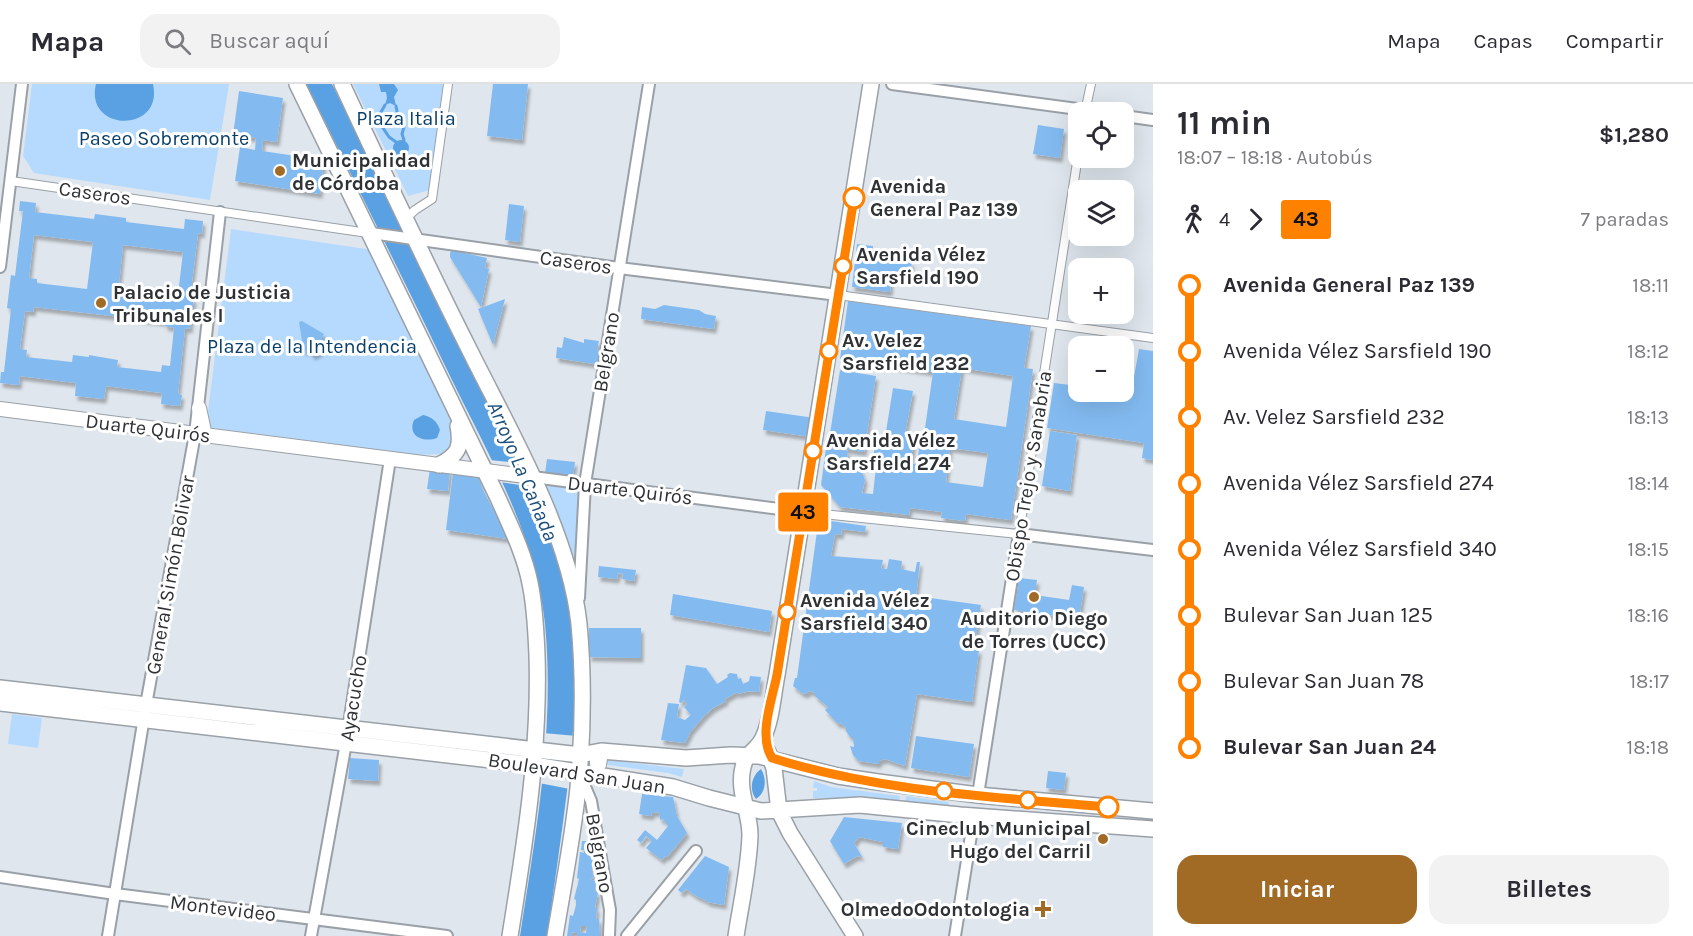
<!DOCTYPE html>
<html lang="es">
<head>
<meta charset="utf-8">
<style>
  body { margin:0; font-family:Karla,sans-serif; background:#f2f2f3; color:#2b2b33; height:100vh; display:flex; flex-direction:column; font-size:22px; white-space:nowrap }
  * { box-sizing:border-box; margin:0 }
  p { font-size:20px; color:#7c7c81 }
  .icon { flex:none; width:33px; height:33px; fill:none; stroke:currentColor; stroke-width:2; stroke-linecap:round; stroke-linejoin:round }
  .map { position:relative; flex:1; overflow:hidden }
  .drawer { display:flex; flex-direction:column; background:#fff; width:540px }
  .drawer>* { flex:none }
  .badge { padding:0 12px; border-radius:4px; font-size:21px; line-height:39px }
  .fabs { position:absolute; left:1068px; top:18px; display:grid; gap:12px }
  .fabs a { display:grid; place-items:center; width:66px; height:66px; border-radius:12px; background:#fff; box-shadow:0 6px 24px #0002; font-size:30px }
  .map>.badge { position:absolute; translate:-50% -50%; box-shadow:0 0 0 3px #fff }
  .legs { display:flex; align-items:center; gap:9px; height:66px; padding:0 24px; font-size:20px }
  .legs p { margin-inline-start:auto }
  .summary { display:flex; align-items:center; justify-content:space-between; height:102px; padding:0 24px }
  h1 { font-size:33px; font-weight:700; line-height:45px }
  .primary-button { display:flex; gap:12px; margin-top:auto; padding:12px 24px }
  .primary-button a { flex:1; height:69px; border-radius:18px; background:#a16b26; color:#fff; font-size:24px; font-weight:700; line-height:69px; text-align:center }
  .primary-button a+a { background:#f2f2f3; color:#2b2b33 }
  ul { padding:0 24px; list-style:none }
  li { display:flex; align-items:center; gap:21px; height:66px; font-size:22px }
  li i { display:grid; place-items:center; width:9px; height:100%; margin:0 8px; background:currentColor }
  li i::after { content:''; width:15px; height:15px; margin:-8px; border:4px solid; border-radius:50%; background:#fff }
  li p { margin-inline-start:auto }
  li:first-child i { background:linear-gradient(#0000 50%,currentColor 0) }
  li:last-child i { background:linear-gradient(currentColor 50%,#0000 0) }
  header { display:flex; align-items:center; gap:36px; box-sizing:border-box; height:84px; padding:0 30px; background:#fff; border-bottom:2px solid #e1e1e2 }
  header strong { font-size:28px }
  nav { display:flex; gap:33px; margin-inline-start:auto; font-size:21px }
  .search { width:420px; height:54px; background:#f2f2f3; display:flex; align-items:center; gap:15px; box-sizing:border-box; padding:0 21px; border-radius:18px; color:#7c7c81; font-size:22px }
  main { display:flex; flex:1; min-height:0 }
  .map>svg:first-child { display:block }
  .green { fill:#b6dafe }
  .water { fill:#5aa1e3 }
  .pier { fill:#dfe6ed }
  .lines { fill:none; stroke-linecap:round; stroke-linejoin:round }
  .stream { stroke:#5aa1e3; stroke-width:3 }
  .building { fill:#83bbf1; fill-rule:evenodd; filter:url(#shadow) }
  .pedestrian-casing { stroke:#9aa0a7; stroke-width:10 }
  .minor-casing { stroke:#9aa0a7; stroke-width:14 }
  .secondary-casing { stroke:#9aa0a7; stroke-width:16 }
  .primary-casing { stroke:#9aa0a7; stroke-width:18 }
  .pedestrian { stroke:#fff; stroke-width:8 }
  .minor { stroke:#fff; stroke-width:10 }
  .secondary { stroke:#fff; stroke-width:14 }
  .primary { stroke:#fff; stroke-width:15 }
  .line-1-casing { stroke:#fff; stroke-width:14 }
  .line-1 { stroke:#ff8100; stroke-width:9 }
  .poi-dot { fill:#a16b26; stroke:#fff; stroke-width:2 }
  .stop-1-dot { fill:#fff; stroke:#ff8100; stroke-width:3 }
  .labels { text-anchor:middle; stroke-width:6; stroke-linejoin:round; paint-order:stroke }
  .park-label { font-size:20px; fill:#093f6a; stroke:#fff }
  .poi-label { font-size:20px; font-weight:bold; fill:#2f3235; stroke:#fff; text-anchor:start }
  .stop-label { font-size:20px; font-weight:bold; fill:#2f3235; stroke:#fff; text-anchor:start }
  .street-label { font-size:20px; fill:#2f3235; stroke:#fff }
  .water-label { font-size:21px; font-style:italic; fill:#1b4e7a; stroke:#fff }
</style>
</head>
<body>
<header>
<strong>Mapa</strong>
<div class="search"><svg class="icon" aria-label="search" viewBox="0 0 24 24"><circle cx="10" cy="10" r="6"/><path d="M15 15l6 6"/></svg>Buscar aquí</div>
<nav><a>Mapa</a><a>Capas</a><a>Compartir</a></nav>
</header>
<main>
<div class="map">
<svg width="1153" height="852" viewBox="0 0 1153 852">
  <defs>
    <filter id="shadow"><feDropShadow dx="2.5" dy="4.5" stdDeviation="1.5" flood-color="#0004"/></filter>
  </defs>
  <rect width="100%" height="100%" fill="#dfe6ed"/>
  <path class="green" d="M32,0H229L210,116L34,89L23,72Z
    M353,0H443L430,106L408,112Z
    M231,145L373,166L451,338L454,348L452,365L443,370L417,371L206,343Z
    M533,393L585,400L579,538Z
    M12,630L42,634L38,664L8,660Z
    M608,676L684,685L682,693L668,689L608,681L606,679Z
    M814,697L831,703L900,712L899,719L846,714H813V707H817V704H813Z
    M906,712L948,718L949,721L905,719Z"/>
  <path class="water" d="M96,0H153C164,50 84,48 96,0Z
    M306,0H332L536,415C549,447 563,481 569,515C581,578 574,644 567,707C561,755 554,804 547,852H520C536,748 555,645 545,540C536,452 489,372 451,294C404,196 355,98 306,0Z
    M379,0H394L398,6L394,13L396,22L390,19L385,21L387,14L386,8H381Z
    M393 64a8 8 0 1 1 16 0a8 8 0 1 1-16 0Z
    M423,331C432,333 437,337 440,346L437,354C423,359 407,352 414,336Z
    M761,685C767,695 766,709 756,715C749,706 751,692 761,685Z"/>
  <path class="pier" d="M489,376L522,379L533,403L499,398Z
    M543,649L577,652L570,705L539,699Z"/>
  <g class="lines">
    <path class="stream" d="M385,21L377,35L389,53L396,58
      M396,22L398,33L404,43L402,50L404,56"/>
  </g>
  <path class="building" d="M493,0H528L522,56L487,52Z
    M239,7L283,14L277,58L263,56L262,67L324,76L320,110L235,97L240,63L255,66L256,54L233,51Z
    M1038,41L1064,45L1060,74L1033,70Z
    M20,117L36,119L35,128L94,135L95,130L126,134V138L184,145L185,135L203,137L202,150L198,149L190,214H194L190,245L185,244L178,310L182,311L180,322L161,320L162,309L106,302L104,315L75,312L76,299L20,292L19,301L0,299L1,288H4L11,225L7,224L11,191L15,192L23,127H19ZM34,151L93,158L87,205L37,199V195L29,194ZM123,161L183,168L178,211L168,210V215L118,210ZM34,223L165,238V242L174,244L170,282L162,281L161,288L117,283L118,276L89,271V273L73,271L72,278L26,273L27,266L20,265L25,227L33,228Z
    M509,120L524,122L520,158L505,156Z
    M857,160L873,162V168L896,171L895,176L912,178L910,190L892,188L890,208L852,203Z
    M452,166L487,174L485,184L489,185L481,223L450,173V169Z
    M505,215L493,261L478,225Z
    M848,217L1031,242L1024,284L1033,285L1011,436L966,430L965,437L941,434L942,428L910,424L909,431L840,423L821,401L826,364L848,367L847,376L861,385L865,396L862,409L873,410L876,383L900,386L901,378L873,373L876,358L884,360L893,304L913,307L905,350L915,352L910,379L917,380L921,350L924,351L933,288L840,275ZM962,284L1013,292L1006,343L954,335ZM950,364L988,369L983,403L946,398Z
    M664,221L699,226L705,230L716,232L714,245L641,235L642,223L655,225Z
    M302,237L324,250L321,254L326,259L321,267L313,272L308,265L304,268L299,238Z
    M564,253L584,259V255L599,257L597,266L603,267L601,281L556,274L557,263L562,264Z
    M1139,265L1153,267V376L1142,374L1144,359L1047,344L1054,299L1078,302V308H1113L1131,310Z
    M840,286L876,292L864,368L828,362Z
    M766,327L815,334L812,353L763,346Z
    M1050,347L1077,351L1070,407L1042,402Z
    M547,375L575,378L573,392L545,389Z
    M430,384L450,386L448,407L427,405Z
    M453,388L478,392L483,406L509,455L446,446Z
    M824,436L866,442L865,448L842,445L841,451L835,450L831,472L883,476L881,484L887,485L889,475L902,477L901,485L915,488L917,478H920L916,512L981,521L974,565L979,566L972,618L917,610L905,682L885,675L879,677V680L859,677L853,671L850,662L854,663L853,653H850L846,647V644L841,639L838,640L825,626L828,623L815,612V609L809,607L806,610L802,609L793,602L795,594H797L817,447L819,440Z
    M599,482L636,486L634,497L622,495L623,490L618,489L617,495L598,493Z
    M1019,494L1037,496L1035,511L1069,516L1072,501L1084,503L1079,535L1014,526Z
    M673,510L772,527L769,548L670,531Z
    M589,544H641V574L589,573Z
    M686,581L706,584L717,600L728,593L727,591L730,589L737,590L738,595L741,594L743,600L749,597L750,592L761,593L759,608L750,607L737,610V608L725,615L726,617L713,624L704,632L691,647L685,659L661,656L668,619L679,620L677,633L685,636L691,631L684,623L687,620L684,616L681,619L679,618Z
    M916,652L974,660L969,693L911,684Z
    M350,674L379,676L378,697L348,695Z
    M1048,687L1066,689L1064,706L1046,704Z
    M642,710L673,713L677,732L687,749L667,773L665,772L662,776L646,764L652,757L646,752L641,759L637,756L645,746L657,756L668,742L663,735L660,736L659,728L652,729L651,732L639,730Z
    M844,733L902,739L898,765L883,763V758L859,753L854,759L862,773L857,772L844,780L830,757Z
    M582,757H593L592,788L594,792L591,796L596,797L595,808H598L595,824H597L596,835H599L600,852H577V849L572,848V852H567L570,831L573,832L576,821V816L574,815L579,795L577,794L580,768L584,769V766H581ZM581,842H587L586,849L580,848Z
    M705,772L729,783L724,821L707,818V817L696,812L686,805L682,809L678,806Z"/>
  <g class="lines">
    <g class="pedestrian-casing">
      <path id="pedestrian" d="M1085,28L1091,0
        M11,97L368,149
        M404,136L415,126L432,115L448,0
        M838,211L1153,254
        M803,428L1019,450L1078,72
        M594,674L603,675L602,681L594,680Z"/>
    </g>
    <g class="minor-casing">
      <path id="minor" d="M892,0L1100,28
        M1124,32L1153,36
        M371,149L619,184L838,211
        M0,183L22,0
        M533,393L803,428
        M579,514L585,400L649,0
        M580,691L591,717L610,826L609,852
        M978,711L1019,450L1153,466
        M0,793L115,810L447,852
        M108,852L146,621L195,350L220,128
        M311,852L346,659L390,375
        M627,852L696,767
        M955,852L974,732"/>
    </g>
    <g class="secondary-casing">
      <path id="secondary" d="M199,324L205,352
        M0,325L533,393"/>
    </g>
    <g class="primary-casing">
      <path id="primary" d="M297,0L498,414C510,441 524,469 530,499C535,522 536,547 537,571C540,666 525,759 510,852
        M342,0C383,88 424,176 468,263C509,346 569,447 579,540C584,594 583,650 578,704C573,753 563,803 555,852
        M439,381C458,371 462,364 458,342
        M0,604L580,671L601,667L686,674L731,671L759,672L838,692L878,698L978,711L1153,727
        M0,619L534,681L673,703L709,714L761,727L860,721L960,731L1153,745
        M768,668L774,684L779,727L790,749L855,852
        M736,852C741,819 749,785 750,751C750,728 737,707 743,683C746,668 757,667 763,654C772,635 773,611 777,591L871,0"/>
    </g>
    <use href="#pedestrian" class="pedestrian"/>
    <use href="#minor" class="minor"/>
    <use href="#secondary" class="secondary"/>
    <use href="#primary" class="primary"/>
  </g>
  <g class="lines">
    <g class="line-1-casing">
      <path id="line-1" d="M854,114L777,591C772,616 758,652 772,674C880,708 996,713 1108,723"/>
    </g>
    <use href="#line-1" class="line-1"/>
  </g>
  <g class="poi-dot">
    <circle cx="280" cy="87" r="6"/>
    <circle cx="101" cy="219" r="6"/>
    <circle cx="1034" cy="513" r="6"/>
    <circle cx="1103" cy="755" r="6"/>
    <path d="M1040 816h6v6h6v6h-6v6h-6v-6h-6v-6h6z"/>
  </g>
  <g class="stop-1-dot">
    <circle cx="854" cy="114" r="10"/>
    <circle cx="843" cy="182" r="8"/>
    <circle cx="829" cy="267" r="8"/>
    <circle cx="813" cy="367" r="8"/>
    <circle cx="787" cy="528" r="8"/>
    <circle cx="944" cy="707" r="8"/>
    <circle cx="1028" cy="716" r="8"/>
    <circle cx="1108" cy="723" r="10"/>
  </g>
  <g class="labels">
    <g class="park-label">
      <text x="406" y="41">Plaza Italia</text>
      <text x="164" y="61">Paseo Sobremonte</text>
      <text x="312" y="269">Plaza de la Intendencia</text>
    </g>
    <g class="poi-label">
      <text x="292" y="83">Municipalidad<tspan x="292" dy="23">de Córdoba</tspan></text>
      <text x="113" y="215">Palacio de Justicia<tspan x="113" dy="23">Tribunales I</tspan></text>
      <text x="1034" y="541" text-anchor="middle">Auditorio Diego<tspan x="1034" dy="23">de Torres (UCC)</tspan></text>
      <text x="1091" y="751" text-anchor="end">Cineclub Municipal<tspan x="1091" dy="23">Hugo del Carril</tspan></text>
      <text x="1030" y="832" text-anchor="end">OlmedoOdontologia</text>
    </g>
    <g class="stop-label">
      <text x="870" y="109">Avenida<tspan x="870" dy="23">General Paz 139</tspan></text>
      <text x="856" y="177">Avenida Vélez<tspan x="856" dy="23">Sarsfield 190</tspan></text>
      <text x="842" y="263">Av. Velez<tspan x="842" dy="23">Sarsfield 232</tspan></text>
      <text x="826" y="363">Avenida Vélez<tspan x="826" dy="23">Sarsfield 274</tspan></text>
      <text x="800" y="523">Avenida Vélez<tspan x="800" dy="23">Sarsfield 340</tspan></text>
    </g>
    <g class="street-label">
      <text transform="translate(95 109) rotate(8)" y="7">Caseros</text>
      <text transform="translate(576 178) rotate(8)" y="7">Caseros</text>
      <text transform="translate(606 268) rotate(-81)" y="7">Belgrano</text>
      <text transform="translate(148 344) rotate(7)" y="7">Duarte Quirós</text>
      <text transform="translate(1028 392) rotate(-81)" y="7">Obispo Trejo y Sanabria</text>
      <text transform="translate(630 406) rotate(7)" y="7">Duarte Quirós</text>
      <text transform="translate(170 491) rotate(-80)" y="7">General Simón Bolivar</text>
      <text transform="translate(353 614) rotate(-81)" y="7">Ayacucho</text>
      <text transform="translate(577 689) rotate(9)" y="7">Boulevard San Juan</text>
      <text transform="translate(600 769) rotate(80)" y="7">Belgrano</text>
      <text transform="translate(223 824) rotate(7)" y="7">Montevideo</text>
    </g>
    <g class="water-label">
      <text transform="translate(523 387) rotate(67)" y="7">Arroyo La Cañada</text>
    </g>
  </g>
</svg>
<div class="fabs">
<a><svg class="icon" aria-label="locate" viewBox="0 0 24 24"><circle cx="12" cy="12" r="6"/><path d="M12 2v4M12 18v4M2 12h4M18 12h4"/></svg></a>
<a><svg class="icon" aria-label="layers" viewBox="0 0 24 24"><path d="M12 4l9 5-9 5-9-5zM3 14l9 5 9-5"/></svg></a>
<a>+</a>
<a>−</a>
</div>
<b class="badge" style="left:803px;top:428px;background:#ff8100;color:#111">43</b>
</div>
<section class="drawer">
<div class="summary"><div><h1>11 min</h1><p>18:07 – 18:18 · Autobús</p></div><b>$1,280</b></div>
<div class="legs"><svg class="icon" aria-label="walk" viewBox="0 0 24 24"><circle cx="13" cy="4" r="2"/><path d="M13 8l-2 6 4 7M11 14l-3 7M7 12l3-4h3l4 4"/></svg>4<svg class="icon" aria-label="forward" viewBox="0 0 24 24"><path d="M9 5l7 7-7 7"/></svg><b class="badge" style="background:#ff8100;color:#111">43</b><p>7 paradas</p></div>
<ul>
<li><i style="color:#ff8100"></i><b>Avenida General Paz 139</b><p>18:11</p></li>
<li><i style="color:#ff8100"></i><span>Avenida Vélez Sarsfield 190</span><p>18:12</p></li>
<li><i style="color:#ff8100"></i><span>Av. Velez Sarsfield 232</span><p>18:13</p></li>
<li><i style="color:#ff8100"></i><span>Avenida Vélez Sarsfield 274</span><p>18:14</p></li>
<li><i style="color:#ff8100"></i><span>Avenida Vélez Sarsfield 340</span><p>18:15</p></li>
<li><i style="color:#ff8100"></i><span>Bulevar San Juan 125</span><p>18:16</p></li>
<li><i style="color:#ff8100"></i><span>Bulevar San Juan 78</span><p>18:17</p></li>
<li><i style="color:#ff8100"></i><b>Bulevar San Juan 24</b><p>18:18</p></li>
</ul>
<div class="primary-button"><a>Iniciar</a><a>Billetes</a></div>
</section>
</main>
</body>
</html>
